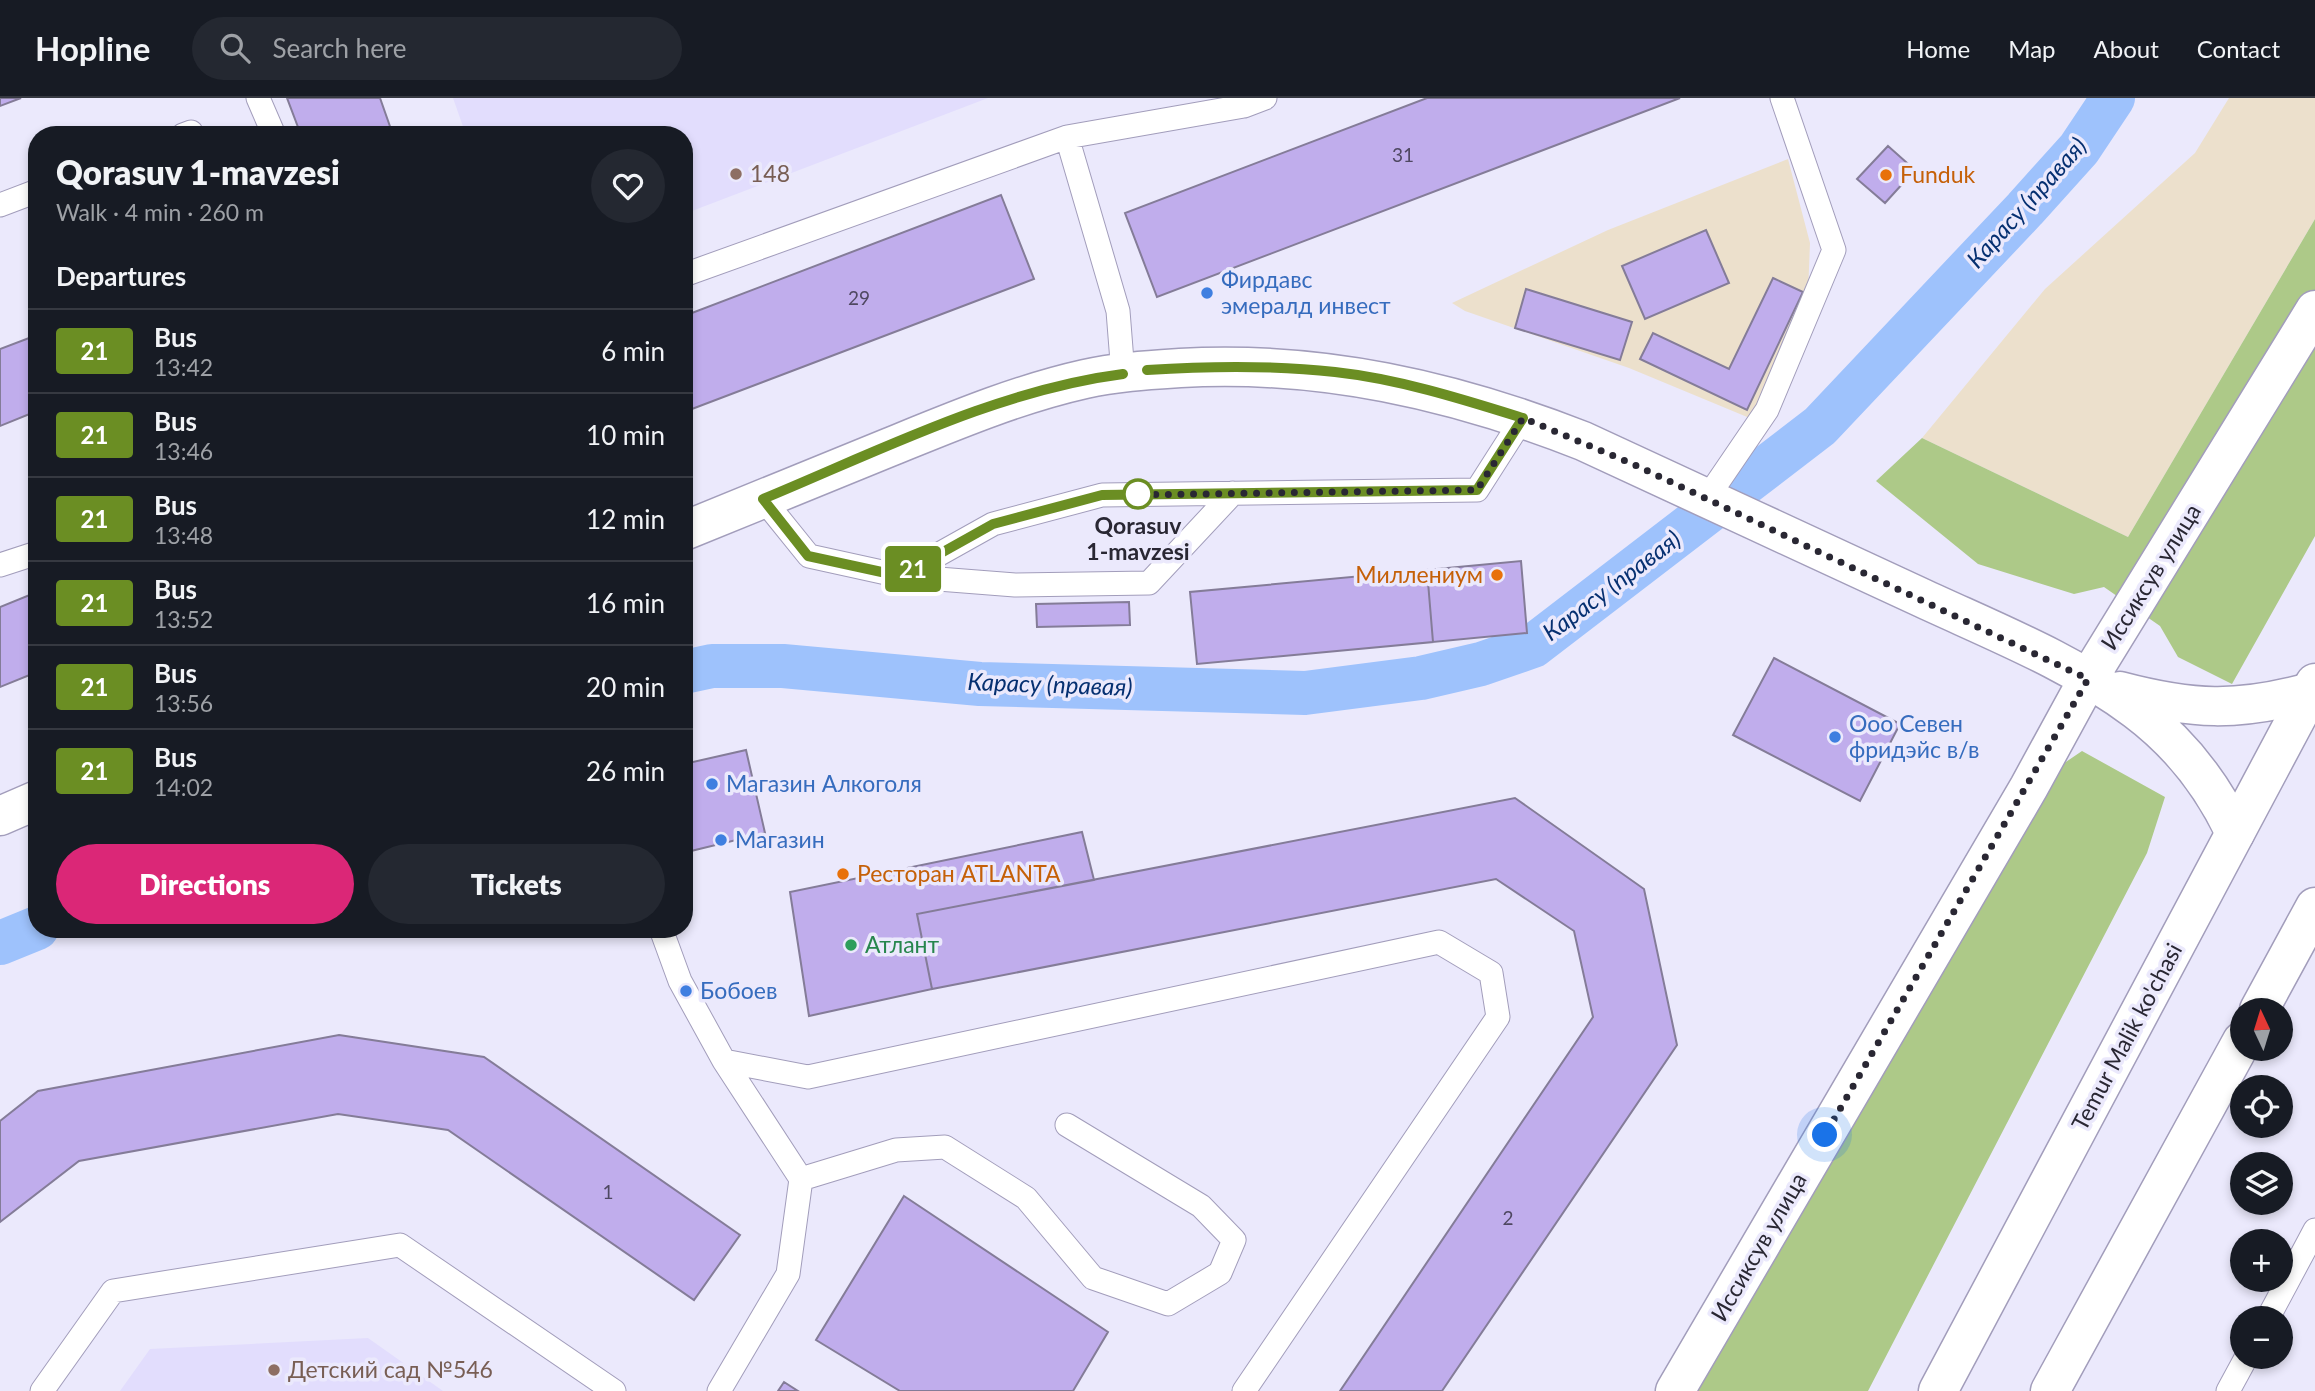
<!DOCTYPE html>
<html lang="en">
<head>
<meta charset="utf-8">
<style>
  body { margin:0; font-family:Lato,sans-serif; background:#242831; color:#f1f3f6; height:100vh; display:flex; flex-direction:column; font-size:26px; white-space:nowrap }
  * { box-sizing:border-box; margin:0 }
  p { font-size:23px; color:#9ea1a6 }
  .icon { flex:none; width:38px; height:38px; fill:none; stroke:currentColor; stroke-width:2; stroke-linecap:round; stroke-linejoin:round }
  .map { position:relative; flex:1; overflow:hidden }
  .sheet { position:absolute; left:28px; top:28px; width:665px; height:812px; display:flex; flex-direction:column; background:#171b24; border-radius:28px; box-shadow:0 4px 10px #0003 }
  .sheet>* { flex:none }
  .badge { padding:0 14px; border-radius:5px; font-size:24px; line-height:46px }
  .needle { width:46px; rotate:356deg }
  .fabs { position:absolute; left:2230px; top:900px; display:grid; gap:14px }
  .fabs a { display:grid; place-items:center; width:63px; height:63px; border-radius:50%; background:#171b24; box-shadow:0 4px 10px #0003; font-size:35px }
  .you { position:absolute; width:35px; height:35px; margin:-18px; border:5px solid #fff; border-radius:50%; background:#1a73e8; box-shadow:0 0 0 10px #1a73e833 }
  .map>.badge { position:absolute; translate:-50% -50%; box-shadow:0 0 0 4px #fff }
  h2 { padding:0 28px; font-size:26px; line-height:63px }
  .round { display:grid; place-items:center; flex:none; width:74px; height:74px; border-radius:37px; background:#242831 }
  .head { display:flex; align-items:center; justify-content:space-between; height:119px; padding:0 28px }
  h1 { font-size:33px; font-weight:800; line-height:52px }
  .action { display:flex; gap:14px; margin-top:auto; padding:14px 28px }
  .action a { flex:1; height:80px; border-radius:42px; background:#db2777; color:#fff; font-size:28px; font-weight:800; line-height:80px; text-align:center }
  .action a+a { background:#242831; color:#f1f3f6 }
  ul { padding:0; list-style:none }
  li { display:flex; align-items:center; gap:21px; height:84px; padding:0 28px; border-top:2px solid #363941 }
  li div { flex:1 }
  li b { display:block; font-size:26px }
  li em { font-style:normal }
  li .badge { min-width:77px; font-weight:700; text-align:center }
  header { display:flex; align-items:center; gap:42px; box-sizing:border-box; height:98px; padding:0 35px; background:#171b24; border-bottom:2px solid #363941 }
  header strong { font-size:33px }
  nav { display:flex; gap:38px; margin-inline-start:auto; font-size:24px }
  .search { width:490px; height:63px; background:#242831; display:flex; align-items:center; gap:18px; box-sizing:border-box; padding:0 24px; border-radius:38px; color:#9ea1a6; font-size:26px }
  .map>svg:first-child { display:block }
  .built { fill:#e2ddfd }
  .industrial { fill:#ece0cc }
  .forest { fill:#adc988 }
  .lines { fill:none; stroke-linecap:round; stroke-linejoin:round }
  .canal { stroke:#9ec2fc; stroke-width:44 }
  .building { fill:#c0adec; stroke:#847c98; stroke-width:2 }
  .service-casing { stroke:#a29dbb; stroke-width:25 }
  .minor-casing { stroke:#a29dbb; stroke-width:41 }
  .secondary-casing { stroke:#a29dbb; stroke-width:41 }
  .trunk-casing { stroke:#a29dbb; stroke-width:41 }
  .service { stroke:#fff; stroke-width:23 }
  .minor { stroke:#fff; stroke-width:38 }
  .secondary { stroke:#fff; stroke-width:38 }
  .trunk { stroke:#fff; stroke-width:38 }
  .line-casing { stroke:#fff; stroke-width:16 }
  .line { stroke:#6b8e23; stroke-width:10 }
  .walk { stroke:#292733; stroke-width:7; stroke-dasharray:0 12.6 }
  .education-dot { fill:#8d6e63; stroke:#ebe9fc; stroke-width:2.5 }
  .food-dot { fill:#e8710a; stroke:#ebe9fc; stroke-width:2.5 }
  .shop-dot { fill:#3f7fe0; stroke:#ebe9fc; stroke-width:2.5 }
  .stop-dot { fill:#fff; stroke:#6b8e23; stroke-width:3.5 }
  .leisure-dot { fill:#2e9e5b; stroke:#ebe9fc; stroke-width:2.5 }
  .labels { text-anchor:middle; stroke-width:7; stroke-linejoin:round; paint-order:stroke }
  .number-label { font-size:19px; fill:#4f4861 }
  .education-label { font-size:23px; fill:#785e54; stroke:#ebe9fc; text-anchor:start }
  .food-label { font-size:23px; fill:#c56008; stroke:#ebe9fc; text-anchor:start }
  .shop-label { font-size:23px; fill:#366cbe; stroke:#ebe9fc; text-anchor:start }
  .stop-label { font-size:23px; font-weight:bold; fill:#292733; stroke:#ebe9fc }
  .street-label { font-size:23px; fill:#292733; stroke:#ebe9fc }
  .leisure-label { font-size:23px; fill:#27864d; stroke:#ebe9fc; text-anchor:start }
  .water-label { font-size:24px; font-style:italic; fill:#063071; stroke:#ebe9fc }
</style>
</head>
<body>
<header>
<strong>Hopline</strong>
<div class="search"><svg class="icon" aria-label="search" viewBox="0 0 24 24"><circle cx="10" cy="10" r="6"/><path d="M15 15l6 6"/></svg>Search here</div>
<nav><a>Home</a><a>Map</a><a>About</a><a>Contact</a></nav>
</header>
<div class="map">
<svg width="2315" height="1293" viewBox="0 0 2315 1293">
  <rect width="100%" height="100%" fill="#ebe9fc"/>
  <path class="built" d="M453,0H988L684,116V37H466Z
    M368,1240L443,1293H120L150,1251Z"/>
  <path class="industrial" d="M2229,0H2315V121L2128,439L1922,340L2045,191L2195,55Z
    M1788,61L1810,145L1808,196L1752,321L1629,270L1465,213L1452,205L1608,132Z"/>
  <path class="forest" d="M2315,121V438L2232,586L2178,559L2160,528L2104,489L2074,496L1978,466L1876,383L1922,340L2128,439Z
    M2082,653L2165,699L2147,755L1868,1293H1675L2029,689Z"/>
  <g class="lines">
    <path class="canal" d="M684,574L712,568H783L980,586L1305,595L1421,580L1481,566L1533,548L1820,328L2025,111L2079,51L2113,0
      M0,845L37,830"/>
  </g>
  <path class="building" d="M0,0H21L0,8Z
    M287,0H380L393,37H301Z
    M1427,0H1680L1157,199L1125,115Z
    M1888,48L1915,72L1885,105L1857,81Z
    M1001,97L1034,181L684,314V218Z
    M1706,132L1729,185L1645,221L1622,168Z
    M1773,180L1803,194L1747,312L1640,261L1653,235L1729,271Z
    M1526,191L1632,224L1620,262L1515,230Z
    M37,237V313L0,328V251Z
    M1521,463L1527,535L1433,544L1427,472Z
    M1427,472L1433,544L1197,566L1190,494Z
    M37,494V574L0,589V509Z
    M1129,504L1130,527L1037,529L1036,506Z
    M1774,560L1900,626L1860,703L1733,637Z
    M746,652L765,735L691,753L684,723V666Z
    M1515,700L1644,791L1677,947L1442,1293H1340L1593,919L1574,833L1496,781L932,891L917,816Z
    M1082,734L1094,782L917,816L932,891L809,918L790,794Z
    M339,937L484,959L740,1137L694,1202L448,1032L338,1016L79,1063L0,1124V1023L38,993Z
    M904,1098L1108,1234L1073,1293H900L816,1242Z
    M784,1284L798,1293H778Z"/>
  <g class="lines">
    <g class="service-casing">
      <path id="service" d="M258,0L274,37
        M1244,8L1265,0
        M183,37L191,34
        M0,107L37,93
        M684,177L1067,39
        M1123,276L1118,213L1067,39L1244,8L1241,0
        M1707,400L1767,312L1834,152L1782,0
        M763,401L809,458L900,478L1015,487L1149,485L1233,395
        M0,467L37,455
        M900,478L993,426L1102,397L1477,392L1523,320
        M661,831L680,883L724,963L808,979L1439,844L1491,875L1498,919L1244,1293
        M801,1081L896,1052L945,1049L1026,1100L1093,1180L1168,1206L1220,1175L1234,1142L1201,1108L1067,1027
        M2268,1220L2315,1132
        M42,1293L113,1193L400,1147L614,1293
        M719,1293L788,1176L801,1081L724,963
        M2228,1293L2247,1258"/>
    </g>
    <g class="minor-casing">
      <path id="minor" d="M1675,1293L2029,689L2088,581L2315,212"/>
    </g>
    <g class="secondary-casing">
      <path id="secondary" d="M684,433C753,405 821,377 890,349C954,323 1018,296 1085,281C1115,274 1149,272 1180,270C1320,262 1453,292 1583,343C1695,395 1808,447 1920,499C1993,533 2072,564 2136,612C2180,645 2212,686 2235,735
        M2120,593C2192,612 2237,614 2310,594
        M0,718L37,702"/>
    </g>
    <g class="trunk-casing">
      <path id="trunk" d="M2259,912L2315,809
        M1938,1293L2315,585
        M2050,1293L2242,943"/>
    </g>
    <use href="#service" class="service"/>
    <use href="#minor" class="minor"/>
    <use href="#secondary" class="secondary"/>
    <use href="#trunk" class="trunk"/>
  </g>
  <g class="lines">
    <g class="line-casing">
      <path id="line" d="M1123,276C998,292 879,353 763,401L808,458L900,478L993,426L1102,397L1477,392L1523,320C1462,301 1399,281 1335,274C1272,267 1210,268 1147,272"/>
    </g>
    <use href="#line" class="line"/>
    <path class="walk" d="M1138,396L1128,397L1477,392L1523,320L1633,366L2088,581L1825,1037"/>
  </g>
  <g class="education-dot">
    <circle cx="736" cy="76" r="7"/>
    <circle cx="274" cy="1272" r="7"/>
  </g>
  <g class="food-dot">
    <circle cx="1886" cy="77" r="7"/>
    <circle cx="1497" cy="477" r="7"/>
    <circle cx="843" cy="776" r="7"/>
  </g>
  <g class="shop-dot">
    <circle cx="1207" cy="195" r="7"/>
    <circle cx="1835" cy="639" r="7"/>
    <circle cx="712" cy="686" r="7"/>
    <circle cx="721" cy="742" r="7"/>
    <circle cx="686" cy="893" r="7"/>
  </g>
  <circle class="stop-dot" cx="1138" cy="396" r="14"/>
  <circle class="leisure-dot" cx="851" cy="847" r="7"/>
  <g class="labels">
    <g class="number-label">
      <text x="1403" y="64">31</text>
      <text x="859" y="207">29</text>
      <text x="608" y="1101">1</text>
      <text x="1508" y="1127">2</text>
    </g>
    <g class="education-label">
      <text x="750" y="84">148</text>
      <text x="288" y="1280">Детский сад №546</text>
    </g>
    <g class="food-label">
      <text x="1900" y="85">Funduk</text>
      <text x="1483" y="485" text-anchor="end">Миллениум</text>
      <text x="857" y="784">Ресторан ATLANTA</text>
    </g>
    <g class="shop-label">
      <text x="1221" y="190">Фирдавс<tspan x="1221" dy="26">эмералд инвест</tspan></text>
      <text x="1849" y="634">Ооо Севен<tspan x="1849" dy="26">фридэйс в/в</tspan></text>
      <text x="726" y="694">Магазин Алкоголя</text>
      <text x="735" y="750">Магазин</text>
      <text x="700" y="901">Бобоев</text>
    </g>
    <g class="stop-label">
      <text x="1138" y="436">Qorasuv<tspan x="1138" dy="26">1-mavzesi</tspan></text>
    </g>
    <g class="street-label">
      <text transform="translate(2151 479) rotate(-58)" y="8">Иссиксув улица</text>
      <text transform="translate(2127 939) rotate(-62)" y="8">Temur Malik ko'chasi</text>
      <text transform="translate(1759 1149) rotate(-60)" y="8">Иссиксув улица</text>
    </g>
    <g class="leisure-label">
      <text x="865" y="855">Атлант</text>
    </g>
    <g class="water-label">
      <text transform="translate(2027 105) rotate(-48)" y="8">Карасу (правая)</text>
      <text transform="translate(1612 488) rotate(-37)" y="8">Карасу (правая)</text>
      <text transform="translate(1050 587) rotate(2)" y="8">Карасу (правая)</text>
    </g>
  </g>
</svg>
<div class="fabs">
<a><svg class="needle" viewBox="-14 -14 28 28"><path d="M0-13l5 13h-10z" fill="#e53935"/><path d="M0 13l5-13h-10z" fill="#9ea1a6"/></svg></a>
<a><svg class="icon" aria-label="locate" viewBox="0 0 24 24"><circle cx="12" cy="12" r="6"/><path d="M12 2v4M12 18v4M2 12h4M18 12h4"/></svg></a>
<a><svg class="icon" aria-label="layers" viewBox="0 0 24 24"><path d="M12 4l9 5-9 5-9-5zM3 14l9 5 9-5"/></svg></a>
<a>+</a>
<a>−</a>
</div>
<div class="you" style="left:1825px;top:1037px"></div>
<b class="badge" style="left:913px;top:471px;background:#6b8e23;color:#fff">21</b>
<section class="sheet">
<div class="head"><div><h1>Qorasuv 1-mavzesi</h1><p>Walk · 4 min · 260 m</p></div><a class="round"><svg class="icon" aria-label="heart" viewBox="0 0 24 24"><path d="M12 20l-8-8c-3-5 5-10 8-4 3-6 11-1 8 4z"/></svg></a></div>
<h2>Departures</h2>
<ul>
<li><span class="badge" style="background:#6b8e23;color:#fff">21</span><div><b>Bus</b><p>13:42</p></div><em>6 min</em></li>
<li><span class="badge" style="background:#6b8e23;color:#fff">21</span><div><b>Bus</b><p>13:46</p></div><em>10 min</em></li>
<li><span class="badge" style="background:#6b8e23;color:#fff">21</span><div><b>Bus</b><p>13:48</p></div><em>12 min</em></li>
<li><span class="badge" style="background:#6b8e23;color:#fff">21</span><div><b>Bus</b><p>13:52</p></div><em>16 min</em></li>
<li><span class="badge" style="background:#6b8e23;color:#fff">21</span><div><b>Bus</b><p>13:56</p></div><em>20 min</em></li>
<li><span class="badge" style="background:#6b8e23;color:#fff">21</span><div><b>Bus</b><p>14:02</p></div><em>26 min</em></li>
</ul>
<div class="action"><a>Directions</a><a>Tickets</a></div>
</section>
</div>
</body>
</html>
